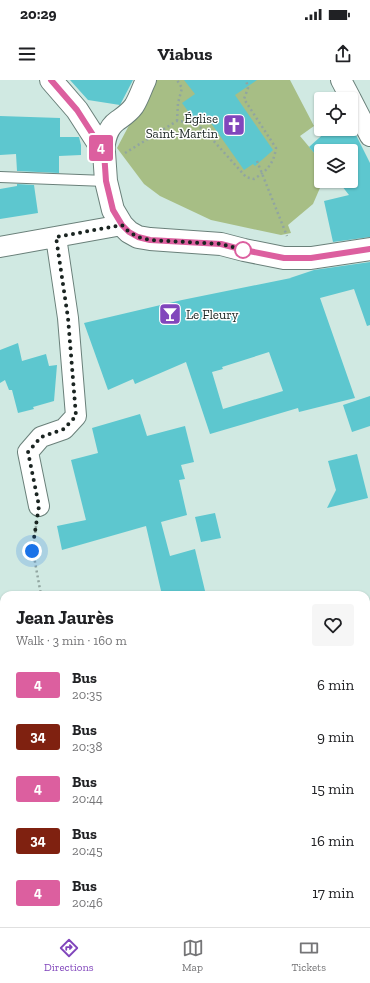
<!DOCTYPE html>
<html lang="en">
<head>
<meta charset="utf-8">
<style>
  body { margin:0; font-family:"Zilla Slab",serif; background:#f6f6f6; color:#202124; height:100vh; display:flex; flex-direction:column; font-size:15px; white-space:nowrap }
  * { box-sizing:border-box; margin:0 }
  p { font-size:13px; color:#757577 }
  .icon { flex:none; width:22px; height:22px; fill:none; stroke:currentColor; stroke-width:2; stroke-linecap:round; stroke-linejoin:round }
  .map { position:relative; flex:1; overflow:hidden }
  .sheet { position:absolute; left:0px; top:511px; width:370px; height:336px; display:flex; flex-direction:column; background:#fff; border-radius:12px 12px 0 0; box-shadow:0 1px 3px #0004 }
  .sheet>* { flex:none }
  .badge { padding:0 8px; border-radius:3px; font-size:14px; line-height:26px }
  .fabs { position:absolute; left:314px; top:12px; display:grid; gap:8px }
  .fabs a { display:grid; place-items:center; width:44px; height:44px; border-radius:4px; background:#fff; box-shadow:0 1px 3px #0004; font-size:20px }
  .you { position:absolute; width:20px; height:20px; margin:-10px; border:3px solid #fff; border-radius:50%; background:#1a73e8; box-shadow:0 0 0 6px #1a73e833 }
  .map>.badge { position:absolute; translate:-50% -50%; box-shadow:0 0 0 2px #fff }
  .round { display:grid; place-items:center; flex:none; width:42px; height:42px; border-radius:4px; background:#f6f6f6 }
  .summary { display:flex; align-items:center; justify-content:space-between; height:68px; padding:0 16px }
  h1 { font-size:19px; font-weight:700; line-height:30px }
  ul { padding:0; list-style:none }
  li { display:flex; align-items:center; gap:12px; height:52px; padding:0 16px }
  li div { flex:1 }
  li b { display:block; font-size:15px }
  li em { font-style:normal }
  li .badge { min-width:44px; font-weight:700; text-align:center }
  .status { display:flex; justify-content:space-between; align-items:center; height:28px; padding:0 20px; background:#fff; direction:ltr }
  .status svg { height:11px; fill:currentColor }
  header { display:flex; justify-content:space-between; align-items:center; height:52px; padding:0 16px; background:#fff; font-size:18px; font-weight:700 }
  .tabs { display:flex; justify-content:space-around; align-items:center; height:56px; border-top:1px solid #e0e0e0; background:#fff; font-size:11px; color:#757577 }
  .tabs a { display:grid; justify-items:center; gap:2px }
  .tabs .active { color:#8146bc }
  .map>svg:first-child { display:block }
  .built { fill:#bdded4 }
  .green { fill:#a7be85 }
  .building { fill:#5dc7cf; fill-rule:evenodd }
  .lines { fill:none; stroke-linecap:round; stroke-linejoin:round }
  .service-casing { stroke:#6a807a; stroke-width:12 }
  .minor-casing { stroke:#6a807a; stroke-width:22 }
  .tertiary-casing { stroke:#6a807a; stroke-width:24 }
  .secondary-casing { stroke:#6a807a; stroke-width:24 }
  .path { stroke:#91a5a0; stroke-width:2.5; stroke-dasharray:2 3; stroke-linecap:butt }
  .service { stroke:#fff; stroke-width:10 }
  .minor { stroke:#fff; stroke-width:20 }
  .tertiary { stroke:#fff; stroke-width:22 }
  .secondary { stroke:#fff; stroke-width:22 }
  .line-casing { stroke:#fff; stroke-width:9 }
  .line { stroke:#dc5f9f; stroke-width:6 }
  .walk { stroke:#1a2421; stroke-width:4; stroke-dasharray:0 7.2 }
  .stop-dot { fill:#fff; stroke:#dc5f9f; stroke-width:2 }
  .labels { text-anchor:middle; stroke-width:3; stroke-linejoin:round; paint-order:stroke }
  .poi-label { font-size:13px; fill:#1a2421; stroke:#fff; text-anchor:end }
</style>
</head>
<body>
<div class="status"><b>20:29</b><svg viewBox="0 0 49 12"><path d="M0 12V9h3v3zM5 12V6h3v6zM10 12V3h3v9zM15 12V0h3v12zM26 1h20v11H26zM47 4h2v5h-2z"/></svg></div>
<header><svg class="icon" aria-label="menu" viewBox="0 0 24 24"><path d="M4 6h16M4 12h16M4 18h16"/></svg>Viabus<svg class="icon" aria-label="share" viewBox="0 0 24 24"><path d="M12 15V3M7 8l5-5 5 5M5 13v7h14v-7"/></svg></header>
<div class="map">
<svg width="370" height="847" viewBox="0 0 370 847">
  <rect width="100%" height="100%" fill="#d0e9e2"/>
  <path class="built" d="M366,770H370V847H188L187,843H366Z"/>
  <path class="green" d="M153,0H290L314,46L300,56L321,81V101H323L313,124L288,145L291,153L281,155L211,140L160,116L144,104L117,68Z"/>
  <path class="building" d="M70,0H133L120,25L88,20Z
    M184,0H257L235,15L273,70L271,72L255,86L253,84L244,90L206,36L196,42L182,23L195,14Z
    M0,36L60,38V57H79L81,65V75L59,76V93L17,91L16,74L0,75Z
    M329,49H353L370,83V157L333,162L324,121L349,115L338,101H351V71H321V81L309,67Z
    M17,104L34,105L38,133L0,139V109L17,106Z
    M370,182V245L367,246L354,209L320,218L355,318L299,332L298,328L210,354L186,282L135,304L133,299L108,310L84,243L182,220L291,198H290L314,190ZM269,272L283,311L223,329L212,292L223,289L222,287Z
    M18,263L22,281L46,274L49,286L57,285L54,321L33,327L34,329L18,333L12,310H9L5,300L0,303V270Z
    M370,316V346L352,352L343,325Z
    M140,334L147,356L185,346L194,382L181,385L185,399L179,400L187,435L161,442L170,476L195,469L206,515H162L146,446L62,470L57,446L86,440L71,380L98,373L92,348Z
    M357,374L368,418L327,428L336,410L328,381Z
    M215,433L221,458L201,462L195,437Z"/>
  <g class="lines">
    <g class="service-casing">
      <path id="service" d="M0,97L106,101"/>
    </g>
    <g class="minor-casing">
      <path id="minor" d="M341,0L351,19
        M351,19L370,56
        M104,72C105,60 107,48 117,41C124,36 129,33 134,26C139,18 142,8 146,0
        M0,167L122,145
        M39,426L28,372L41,357L64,349L76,336L68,238L56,157"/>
    </g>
    <g class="tertiary-casing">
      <path id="tertiary" d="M51,0L77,30L104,72L106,101L113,130L122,145L129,152L138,157L150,159L221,164L244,170L284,178H311L370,169"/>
    </g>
    <g class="secondary-casing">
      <path id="secondary" d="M366,744H370
        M0,755H4"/>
    </g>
    <path class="path" d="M177,41L178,23L182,8L177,0
      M125,73L177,41L189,42L203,49L246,97L254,99C267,91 274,83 276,68L244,19L248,8L246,0
      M257,81L287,156
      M36,446L33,471L41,515"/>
    <use href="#service" class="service"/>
    <use href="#minor" class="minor"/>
    <use href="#tertiary" class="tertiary"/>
    <use href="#secondary" class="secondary"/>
  </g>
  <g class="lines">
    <g class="line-casing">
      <path id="line" d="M51,0L77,30L104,72L106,101L113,130L122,145L129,152L138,157L150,160L221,164L244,170L284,178H311L370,169"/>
    </g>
    <use href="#line" class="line"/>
    <path class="walk" d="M32,471L39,426L28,372L41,357L64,349L76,336L68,238L56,157L122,145L129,152L138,157L150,160L221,164L244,170H243"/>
  </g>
  <defs>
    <g id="church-square" transform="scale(1.15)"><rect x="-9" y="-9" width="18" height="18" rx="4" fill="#8146bc" stroke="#fff"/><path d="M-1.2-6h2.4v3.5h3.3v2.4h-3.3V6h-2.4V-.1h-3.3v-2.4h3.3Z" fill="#fff"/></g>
    <g id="bar-square" transform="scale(1.15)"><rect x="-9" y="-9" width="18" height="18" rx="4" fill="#8146bc" stroke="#fff"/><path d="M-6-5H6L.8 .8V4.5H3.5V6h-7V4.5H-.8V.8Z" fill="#fff"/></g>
  </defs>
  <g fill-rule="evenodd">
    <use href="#church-square" x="234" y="45"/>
    <use href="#bar-square" x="170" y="234"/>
  </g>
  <circle class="stop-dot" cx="243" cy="170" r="8"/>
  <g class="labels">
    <g class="poi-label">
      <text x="218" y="43">Église<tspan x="218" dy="15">Saint-Martin</tspan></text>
      <text x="186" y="239" text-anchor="start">Le Fleury</text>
    </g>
  </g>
</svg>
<div class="fabs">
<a><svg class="icon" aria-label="locate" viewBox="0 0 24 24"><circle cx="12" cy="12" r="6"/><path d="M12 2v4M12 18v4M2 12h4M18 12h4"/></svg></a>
<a><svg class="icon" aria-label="layers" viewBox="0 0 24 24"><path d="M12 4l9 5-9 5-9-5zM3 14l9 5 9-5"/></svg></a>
</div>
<div class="you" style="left:32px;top:471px"></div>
<b class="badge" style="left:101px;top:68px;background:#dc5f9f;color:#fff">4</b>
<section class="sheet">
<div class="summary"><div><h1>Jean Jaurès</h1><p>Walk · 3 min · 160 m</p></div><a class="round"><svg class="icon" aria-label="heart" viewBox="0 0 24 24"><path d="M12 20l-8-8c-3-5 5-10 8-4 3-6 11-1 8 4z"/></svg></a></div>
<ul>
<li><span class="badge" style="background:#dc5f9f;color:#fff">4</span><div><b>Bus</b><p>20:35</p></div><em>6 min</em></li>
<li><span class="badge" style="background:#7f2110;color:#fff">34</span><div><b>Bus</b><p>20:38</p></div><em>9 min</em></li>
<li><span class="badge" style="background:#dc5f9f;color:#fff">4</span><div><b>Bus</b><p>20:44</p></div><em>15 min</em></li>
<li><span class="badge" style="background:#7f2110;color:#fff">34</span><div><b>Bus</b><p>20:45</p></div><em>16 min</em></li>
<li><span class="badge" style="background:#dc5f9f;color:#fff">4</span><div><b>Bus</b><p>20:46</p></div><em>17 min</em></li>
</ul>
</section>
</div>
<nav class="tabs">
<a class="active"><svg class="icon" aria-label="directions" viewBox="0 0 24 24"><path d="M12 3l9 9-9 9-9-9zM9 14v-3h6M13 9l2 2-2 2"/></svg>Directions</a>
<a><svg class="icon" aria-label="map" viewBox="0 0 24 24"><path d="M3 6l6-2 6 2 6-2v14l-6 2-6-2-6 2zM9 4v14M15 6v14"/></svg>Map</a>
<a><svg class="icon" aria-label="tickets" viewBox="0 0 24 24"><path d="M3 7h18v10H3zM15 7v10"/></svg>Tickets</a>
</nav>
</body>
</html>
